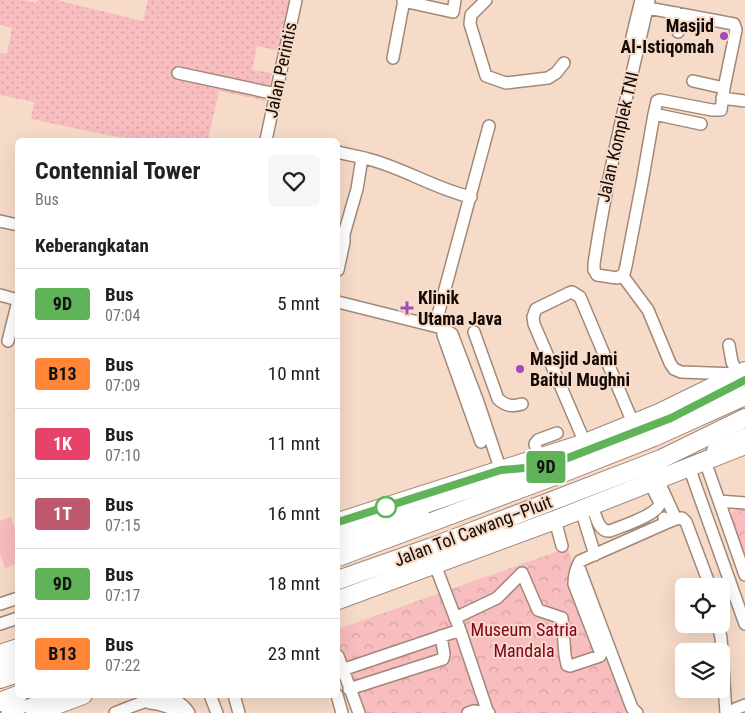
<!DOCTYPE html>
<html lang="id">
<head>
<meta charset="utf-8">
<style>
  body { margin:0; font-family:"Roboto Condensed",sans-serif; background:#f6f6f6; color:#202124; height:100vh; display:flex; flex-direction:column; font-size:19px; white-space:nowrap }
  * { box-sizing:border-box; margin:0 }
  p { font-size:16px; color:#757577 }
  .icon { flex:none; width:28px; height:28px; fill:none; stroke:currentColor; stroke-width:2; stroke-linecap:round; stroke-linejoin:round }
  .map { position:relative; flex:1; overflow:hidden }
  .sheet { position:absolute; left:15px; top:138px; width:325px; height:560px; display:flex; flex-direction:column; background:#fff; border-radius:8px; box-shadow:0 5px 20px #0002 }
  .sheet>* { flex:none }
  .badge { padding:0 10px; border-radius:4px; font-size:18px; line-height:32px }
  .tools { position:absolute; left:675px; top:578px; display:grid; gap:10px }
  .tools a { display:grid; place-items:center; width:55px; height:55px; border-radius:8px; background:#fff; box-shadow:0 5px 20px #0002; font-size:25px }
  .map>.badge { position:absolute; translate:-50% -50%; box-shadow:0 0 0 2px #fff }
  h2 { padding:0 20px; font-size:19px; line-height:45px }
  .round { display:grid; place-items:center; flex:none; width:52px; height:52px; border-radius:8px; background:#f6f6f6 }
  .summary { display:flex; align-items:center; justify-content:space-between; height:85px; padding:0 20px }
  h1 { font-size:24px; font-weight:700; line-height:38px }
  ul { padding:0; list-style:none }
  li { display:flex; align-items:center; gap:15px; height:70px; padding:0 20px; border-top:1px solid #e0e0e0 }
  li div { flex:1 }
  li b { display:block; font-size:19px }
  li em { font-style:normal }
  li .badge { min-width:55px; font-weight:700; text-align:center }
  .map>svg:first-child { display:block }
  .grass { fill:url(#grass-dots) }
  .forest { fill:url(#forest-crowns) }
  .pitch { fill:#f8bdbe }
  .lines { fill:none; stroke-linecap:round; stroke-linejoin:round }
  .minor-casing { stroke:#a18877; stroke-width:14 }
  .highway-casing { stroke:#a18877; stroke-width:20 }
  .minor { stroke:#fff; stroke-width:11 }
  .highway { stroke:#fff; stroke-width:18 }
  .line-casing { stroke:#fff; stroke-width:11 }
  .line { stroke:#61b359; stroke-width:8 }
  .poi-dot { fill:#a44cb9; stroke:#f7dbc9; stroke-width:2 }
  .stop-dot { fill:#fff; stroke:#61b359; stroke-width:2.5 }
  .labels { text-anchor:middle; stroke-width:4; stroke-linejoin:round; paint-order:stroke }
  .poi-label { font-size:18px; font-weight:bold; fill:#130a05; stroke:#f7dbc9; text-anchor:start }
  .street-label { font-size:18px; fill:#130a05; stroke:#f7dbc9 }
  .park-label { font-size:18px; fill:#830324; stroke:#f7dbc9 }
</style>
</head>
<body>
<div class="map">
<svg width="745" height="713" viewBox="0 0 745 713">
  <defs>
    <pattern id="grass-dots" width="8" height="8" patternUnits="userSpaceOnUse" patternTransform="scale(1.25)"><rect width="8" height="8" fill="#f8bdbe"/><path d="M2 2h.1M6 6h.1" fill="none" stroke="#d4a1a2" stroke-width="1.8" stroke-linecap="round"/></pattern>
    <pattern id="forest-crowns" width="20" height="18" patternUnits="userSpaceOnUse" patternTransform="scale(1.25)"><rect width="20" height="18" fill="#f8bdbe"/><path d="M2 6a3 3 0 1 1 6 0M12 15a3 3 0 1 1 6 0" fill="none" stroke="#d4a1a2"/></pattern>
  </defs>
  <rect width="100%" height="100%" fill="#f7dbc9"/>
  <path class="grass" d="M0,0H24L36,3L38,0H56L143,21L148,0H289L279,51L257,46L252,70L272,73L266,101L219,91L208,140H141L106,135L31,119L34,102L0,95V53L7,54L12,28L0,25Z"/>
  <path class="forest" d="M739,507L745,508V558L731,521L732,512Z
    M567,548L630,713H354L338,663V629Z"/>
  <path class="pitch" d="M11,517L17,537V564L5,568L0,554V521Z"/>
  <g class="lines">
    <g class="minor-casing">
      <path id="minor" d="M486,0L471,15L470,24L486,76L506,83L548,78L556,73L564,63
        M403,1L453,12L455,0
        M648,8L734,24L736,30L724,88L721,110H712L660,100L657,101L654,114L642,183L626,266L624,274L617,278L597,275L594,270V264C607,175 629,88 649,0
        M677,13L678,32
        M632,37L641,0
        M393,58L404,0
        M178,73L276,94
        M693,81L724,88
        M722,98L745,101
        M654,114L701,124
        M266,140L296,0
        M338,152C348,155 358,156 368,159C404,168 435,189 471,197
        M0,221L18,225
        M338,270L344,242V234L357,189L362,158
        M622,275L648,310L670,363L674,369L681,372L738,374L732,362L729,345
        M0,295L18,300
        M338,302L442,328L452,334L478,402L501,471L507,470
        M435,326L489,126
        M442,328L443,335L481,442
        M474,332L498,399C506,406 512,407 522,404
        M8,341L18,301
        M585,443L534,324L533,317L536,309L569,293L572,292L580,297L633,423
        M713,449L745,434
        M539,458L535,444L538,440L557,433
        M705,461L745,575
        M689,467L745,624
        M658,480L676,519
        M719,501L745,503
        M592,506C596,515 598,532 610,531C622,526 658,515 660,503L650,483
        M581,510L595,555
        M664,518L666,523L676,519L682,518L686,522L710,586
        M555,520L562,546
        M338,531L418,510L547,466L671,418L741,382
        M435,565L460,630L488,713
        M578,565L632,708L637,713
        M0,604L18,598
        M455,618L497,598L522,573L538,610L562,618L565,655L567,665L570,666L600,656L601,654L574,584C574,576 576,568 580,561L666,523
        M0,624L18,618
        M718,624L721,638L726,713
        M338,656L359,713
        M0,669L18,662
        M342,670L460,630
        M349,689L443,659L444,654L441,636
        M210,695L217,713
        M234,695L239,713
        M337,695L342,713
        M150,703C158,704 171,706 176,713
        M735,709L745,705
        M7,713L56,695
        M115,713C139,704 171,685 189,713
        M468,713L474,711L489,713"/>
    </g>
    <g class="highway-casing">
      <path id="highway" d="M338,522L585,443L659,413L745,371
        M338,542L420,515
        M338,557L560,474L654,437L745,396
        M338,580L432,547L661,459L745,418
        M338,600L555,520L745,445
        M0,654L18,648
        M0,679L18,673
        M0,702L18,695
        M35,713L83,695"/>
    </g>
    <use href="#minor" class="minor"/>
    <use href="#highway" class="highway"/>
  </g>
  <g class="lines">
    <g class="line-casing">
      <path id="line" d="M338,522L501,470L547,466L671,418L745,380"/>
    </g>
    <use href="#line" class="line"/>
  </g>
  <g class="poi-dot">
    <circle cx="724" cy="36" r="5"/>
    <path d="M404.5 300.5h5v5h5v5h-5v5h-5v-5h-5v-5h5z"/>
    <circle cx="520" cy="369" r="5"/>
  </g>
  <circle class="stop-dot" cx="386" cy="507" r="10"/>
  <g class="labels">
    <g class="poi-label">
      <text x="714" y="32" text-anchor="end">Masjid<tspan x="714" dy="21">Al-Istiqomah</tspan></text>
      <text x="418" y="304">Klinik<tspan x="418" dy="21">Utama Java</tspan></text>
      <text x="530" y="365">Masjid Jami<tspan x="530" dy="21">Baitul Mughni</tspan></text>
    </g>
    <g class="street-label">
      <text transform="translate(281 70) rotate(-78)" y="6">Jalan Perintis</text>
      <text transform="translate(618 137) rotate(-77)" y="6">Jalan Komplek TNI</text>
      <text transform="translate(473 531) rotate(-21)" y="6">Jalan Tol Cawang–Pluit</text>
    </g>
    <g class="park-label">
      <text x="524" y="636">Museum Satria<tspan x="524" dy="21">Mandala</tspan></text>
    </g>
  </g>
</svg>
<div class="tools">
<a><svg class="icon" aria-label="locate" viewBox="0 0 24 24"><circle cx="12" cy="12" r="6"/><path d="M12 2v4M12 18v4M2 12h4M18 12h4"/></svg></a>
<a><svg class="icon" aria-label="layers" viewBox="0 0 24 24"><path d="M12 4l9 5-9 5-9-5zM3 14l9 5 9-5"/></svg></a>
</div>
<b class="badge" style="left:546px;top:467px;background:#61b359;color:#111">9D</b>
<section class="sheet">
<div class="summary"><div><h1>Contennial Tower</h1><p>Bus</p></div><a class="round"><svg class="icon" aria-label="heart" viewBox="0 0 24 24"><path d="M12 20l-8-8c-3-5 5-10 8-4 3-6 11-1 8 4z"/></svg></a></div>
<h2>Keberangkatan</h2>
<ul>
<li><span class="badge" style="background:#61b359;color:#111">9D</span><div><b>Bus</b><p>07:04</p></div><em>5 mnt</em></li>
<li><span class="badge" style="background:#ff8638;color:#111">B13</span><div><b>Bus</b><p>07:09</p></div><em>10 mnt</em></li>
<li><span class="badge" style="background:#e6426a;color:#fff">1K</span><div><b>Bus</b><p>07:10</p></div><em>11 mnt</em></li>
<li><span class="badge" style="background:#bd586d;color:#fff">1T</span><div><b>Bus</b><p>07:15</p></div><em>16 mnt</em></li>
<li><span class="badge" style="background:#61b359;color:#111">9D</span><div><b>Bus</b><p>07:17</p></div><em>18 mnt</em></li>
<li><span class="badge" style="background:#ff8638;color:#111">B13</span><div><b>Bus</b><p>07:22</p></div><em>23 mnt</em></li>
</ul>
</section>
</div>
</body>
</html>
